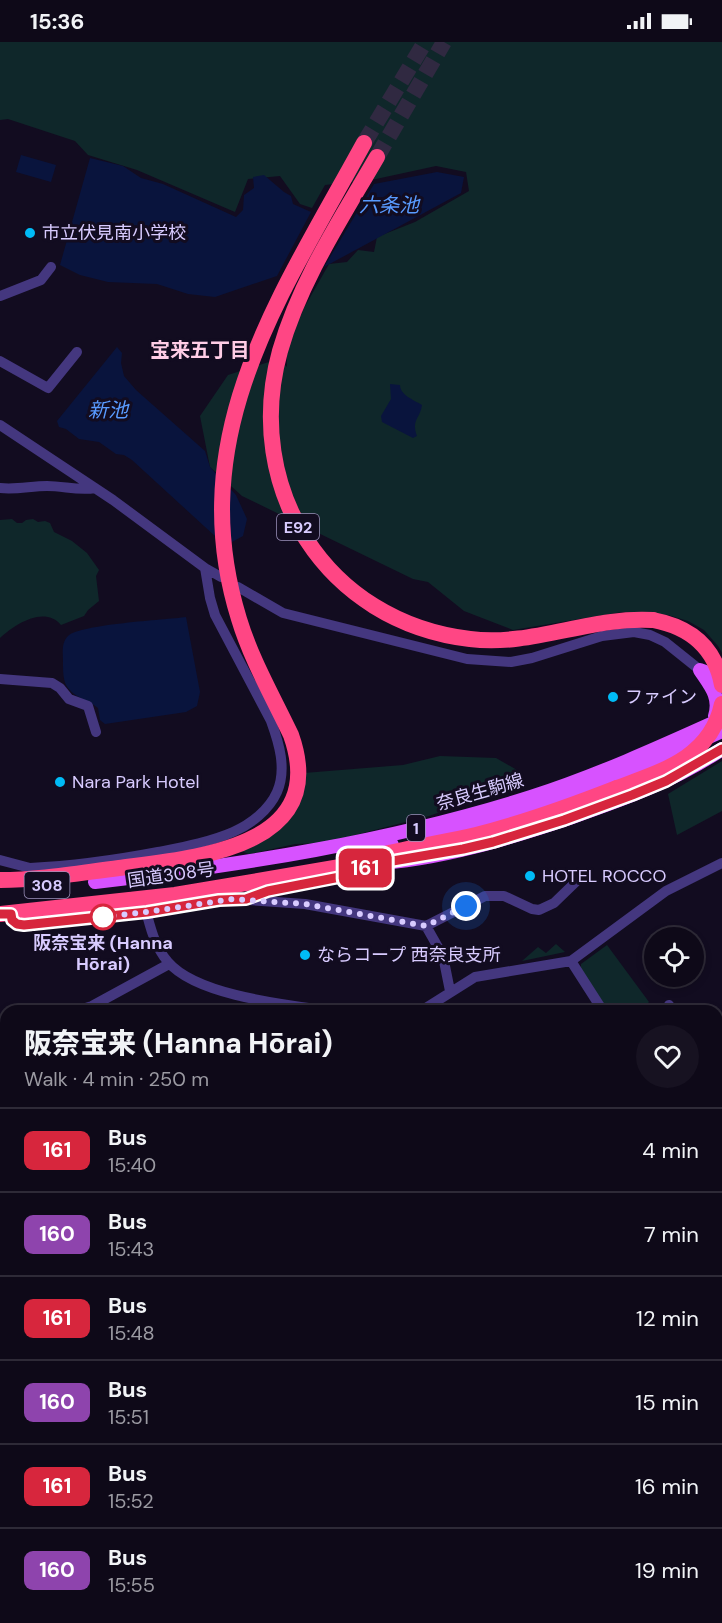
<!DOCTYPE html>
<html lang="en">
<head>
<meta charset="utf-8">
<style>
  body { margin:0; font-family:"DM Sans","Noto Sans JP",sans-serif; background:#171221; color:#f1f3f6; height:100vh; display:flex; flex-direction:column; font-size:22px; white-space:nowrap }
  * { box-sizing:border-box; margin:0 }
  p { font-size:20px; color:#9b9aa2 }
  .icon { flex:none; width:33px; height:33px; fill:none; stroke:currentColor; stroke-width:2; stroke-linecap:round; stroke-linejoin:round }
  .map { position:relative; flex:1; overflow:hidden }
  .sheet { position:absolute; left:0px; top:963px; width:723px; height:618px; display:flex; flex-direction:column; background:#0e0918; border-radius:18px 18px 0 0; box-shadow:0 3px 9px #0003,0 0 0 2px #2e2a37 }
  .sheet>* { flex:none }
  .badge { padding:0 12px; border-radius:9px; font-size:21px; line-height:39px }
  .buttons { position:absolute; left:644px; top:885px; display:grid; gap:12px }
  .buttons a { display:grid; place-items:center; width:60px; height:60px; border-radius:50%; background:#0e0918; box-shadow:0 3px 9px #0003,0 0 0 2px #2e2a37; font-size:30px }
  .you { position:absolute; width:30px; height:30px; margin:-15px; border:4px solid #fff; border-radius:50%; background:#1a73e8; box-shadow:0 0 0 9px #1a73e833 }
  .map>.badge { position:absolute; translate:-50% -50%; box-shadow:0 0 0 3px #fff }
  .round { display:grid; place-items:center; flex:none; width:63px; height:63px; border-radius:32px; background:#171221 }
  .headline { display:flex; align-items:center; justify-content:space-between; height:102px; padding:0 24px }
  h1 { font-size:28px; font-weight:800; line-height:45px }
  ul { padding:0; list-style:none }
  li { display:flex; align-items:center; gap:18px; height:84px; padding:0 24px; border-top:2px solid #2e2a37 }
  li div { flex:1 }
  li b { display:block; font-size:22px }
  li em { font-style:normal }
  li .badge { min-width:66px; font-weight:700; text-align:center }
  .status { display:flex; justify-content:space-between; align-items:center; height:42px; padding:0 30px; background:#0e0918; direction:ltr }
  .status svg { height:16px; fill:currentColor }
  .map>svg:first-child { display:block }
  .green { fill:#0f272a }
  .water { fill:#09143d }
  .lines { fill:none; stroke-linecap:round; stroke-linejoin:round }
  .river { stroke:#09143d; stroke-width:18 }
  .highway-tunnel { stroke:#302941; stroke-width:16; stroke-dasharray:16 8; stroke-linecap:butt }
  .minor { stroke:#44377f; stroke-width:10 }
  .major { stroke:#d752ff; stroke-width:14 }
  .highway { stroke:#ff4684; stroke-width:16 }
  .highway-bridge { stroke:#ff4684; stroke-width:16 }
  .line-casing { stroke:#fff; stroke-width:14 }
  .line { stroke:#d7263d; stroke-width:9 }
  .walk { stroke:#d8cbff; stroke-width:6; stroke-dasharray:0 10.8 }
  .poi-dot { fill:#00bbf6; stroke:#120c20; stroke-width:2 }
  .stop-dot { fill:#fff; stroke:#d7263d; stroke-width:3 }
  .labels { text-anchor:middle; stroke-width:6; stroke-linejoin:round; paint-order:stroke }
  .shield { fill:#120c20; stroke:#9d92bc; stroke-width:1.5 }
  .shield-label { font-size:16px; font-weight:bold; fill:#d8cbff }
  .poi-label { font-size:18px; fill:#d8cbff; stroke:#120c20; text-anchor:start }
  .street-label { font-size:18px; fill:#d8cbff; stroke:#120c20 }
  .stop-label { font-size:18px; font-weight:bold; fill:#d8cbff; stroke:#120c20 }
  .water-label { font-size:20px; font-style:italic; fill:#599bff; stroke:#120c20 }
  .neighbourhood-label { font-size:20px; font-weight:bold; fill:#ffcde6; stroke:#120c20 }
</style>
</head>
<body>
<div class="status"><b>15:36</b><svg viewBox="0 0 49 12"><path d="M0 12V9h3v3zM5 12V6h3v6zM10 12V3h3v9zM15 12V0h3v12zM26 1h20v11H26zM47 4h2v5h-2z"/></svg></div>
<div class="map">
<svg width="722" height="1581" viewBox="0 0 722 1581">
  <rect width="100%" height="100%" fill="#120c20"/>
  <path class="green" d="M0,0H722V611L718,604L704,588L688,579L668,573L622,570L513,588L464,569L428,540L413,537L242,454L210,425L200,374L228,333L278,317L287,325V306L304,266L329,222L347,220L358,208L374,210L377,195L415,180L469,149L466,130L436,124L376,137L325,143L312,166L300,162L280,134L248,137L235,170L137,128L88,113L75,99L8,77L0,78Z
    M12,477L17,481H22L26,478L33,477L38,480L45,479L50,481L54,490L72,499L87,511L99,528L96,534L99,559L88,568L84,574L61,583C44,563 14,583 0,596V478Z
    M440,714L496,716L517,728L524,740L429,774L324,801L295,802L249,812L241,809L273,793L296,762L304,731L403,723Z
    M722,719V769L677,793L668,752Z
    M556,902L565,910L522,919L538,905L546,911Z
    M607,903L649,960L640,969H607L581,928V922Z
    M0,1005L5,1008L6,1046L0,1044Z
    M6,1079V1109L0,1110V1080Z
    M0,1118H6V1166L0,1165Z"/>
  <path class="water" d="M21,113L56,123L51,140L16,130Z
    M90,116L123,124L141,136L163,142L236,175L243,168L244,153L254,146L253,135L264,133L284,150L291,154L293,162L311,170L277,234L215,255L188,252L157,242L108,240L80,233L60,223Z
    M437,130L464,135L461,151L324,225L374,142Z
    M117,305L122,311L121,321L124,334L136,348L205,409L210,425L236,453L247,477L243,494L232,500L216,495L132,418L124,413L116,412L99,400L79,397L66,387L59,385L57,379Z
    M390,342L400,343C400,353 414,358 422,363C420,377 411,378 417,394L413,396L382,380L381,374L391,357Z
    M186,575L200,650L197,664L186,670L105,682L100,678L98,666C88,658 77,657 68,646C63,640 63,629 63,620C63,611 61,601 68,594C81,582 164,578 186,575Z
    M0,1165L6,1166V1234L0,1227Z"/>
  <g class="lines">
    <path class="river" d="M0,1368L6,1369
      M291,1575L294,1581"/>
    <path class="highway-tunnel" d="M364,101L425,0
      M377,115L444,0"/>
    <path class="minor" d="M0,254L41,238L51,225
      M0,319L48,346L77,310
      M0,383L113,458L205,526L221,535
      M0,446C16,448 31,444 47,444C64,444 79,449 95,446
      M238,545L283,571L467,617L511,620L532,616L602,594L634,590L650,593L665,600L700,628
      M0,637L52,641L60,646L69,657L88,664L96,690
      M0,818L30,826V831
      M30,826C73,824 116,818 158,810C183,805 210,800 233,790C251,782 269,768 277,750C287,727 279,701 271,679L215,573L210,556L205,526
      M249,856L268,849L345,834L375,822
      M145,865C150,885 155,905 168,920C197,954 288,963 331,969
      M11,871L12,878L17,882L24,883L146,871L233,857L305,862L426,884L485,854H504L532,867L539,868L554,861L586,830
      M426,884L443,914L450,949
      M571,919L603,969
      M669,963L673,969
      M76,969L92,964L169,922
      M421,969L475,935L571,919L666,849L722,821
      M0,992L6,991
      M717,1007L722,1004
      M717,1080L722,1087
      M717,1178L722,1185
      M717,1297L722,1288
      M0,1378L6,1379
      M717,1452L722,1458
      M0,1498H6
      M115,1575L119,1581
      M261,1581L278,1575
      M473,1581L485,1575
      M600,1581L607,1575
      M659,1581V1575"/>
    <path class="major" d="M715,674C721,655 710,643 700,628L722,636
      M419,797C524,774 625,733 722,689
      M344,814L392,803
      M370,822C439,818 507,797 572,775C624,757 676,738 722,707
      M95,840C242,823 389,800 531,755C596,734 658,706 720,678"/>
    <path class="highway" d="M377,115C341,177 300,239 280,309C242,446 326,580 470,597C532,605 591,574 653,578
      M0,838C40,838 79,831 119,826C195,816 331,806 291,693C273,655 251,617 239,577C182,393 280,255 364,101
      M0,872L175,853L346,824C388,808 433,803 476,793C524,781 571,764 617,746"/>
    <path class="highway-bridge" d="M653,578C690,585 715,605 722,643
      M617,746C663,729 711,715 722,662"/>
  </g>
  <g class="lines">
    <g class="line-casing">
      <path id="line" d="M0,872H11L12,878L17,882L24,883L147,870L219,858L246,857L268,849L345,834L375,822L463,807L493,800L564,778L632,753L666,739L722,707"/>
    </g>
    <use href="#line" class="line"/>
    <path class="walk" d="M103,875L147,870L233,857L305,862L426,884L466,864"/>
  </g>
  <g class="poi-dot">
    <circle cx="30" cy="191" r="6"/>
    <circle cx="613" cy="655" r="6"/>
    <circle cx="60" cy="740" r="6"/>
    <circle cx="530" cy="834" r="6"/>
    <circle cx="305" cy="913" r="6"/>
  </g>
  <circle class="stop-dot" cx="103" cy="875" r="12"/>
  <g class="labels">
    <g class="shield">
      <rect x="277" y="472" width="42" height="26" rx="4.5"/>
      <rect x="407" y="773" width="18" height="26" rx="4.5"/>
      <rect x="24.5" y="830" width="45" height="26" rx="4.5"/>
    </g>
    <g class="shield-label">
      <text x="298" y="491">E92</text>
      <text x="416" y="792">1</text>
      <text x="47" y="849">308</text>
    </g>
    <g class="poi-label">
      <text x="42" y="197">市立伏見南小学校</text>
      <text x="625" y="661">ファイン</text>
      <text x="72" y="746">Nara Park Hotel</text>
      <text x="542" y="840">HOTEL ROCCO</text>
      <text x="317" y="919">ならコープ 西奈良支所</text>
    </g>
    <g class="street-label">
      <text transform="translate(480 750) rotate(-16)" y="6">奈良生駒線</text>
      <text transform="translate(171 833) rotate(-8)" y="6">国道308号</text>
    </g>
    <g class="stop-label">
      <text x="103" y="907">阪奈宝来 (Hanna<tspan x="103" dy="21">Hōrai)</tspan></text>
    </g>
    <g class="water-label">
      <text x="389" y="170">六条池</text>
      <text x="108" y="375">新池</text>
    </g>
    <g class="neighbourhood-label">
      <text x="200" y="315">宝来五丁目</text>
    </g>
  </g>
</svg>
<div class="buttons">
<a><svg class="icon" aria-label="locate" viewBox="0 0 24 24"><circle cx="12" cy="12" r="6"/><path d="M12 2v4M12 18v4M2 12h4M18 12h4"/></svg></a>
</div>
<div class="you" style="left:466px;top:864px"></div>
<b class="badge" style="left:365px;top:826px;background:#d7263d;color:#fff">161</b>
<section class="sheet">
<div class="headline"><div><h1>阪奈宝来 (Hanna Hōrai)</h1><p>Walk · 4 min · 250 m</p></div><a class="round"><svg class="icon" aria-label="heart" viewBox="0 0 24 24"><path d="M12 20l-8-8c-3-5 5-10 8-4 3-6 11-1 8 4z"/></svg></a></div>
<ul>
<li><span class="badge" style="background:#d7263d;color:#fff">161</span><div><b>Bus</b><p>15:40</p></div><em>4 min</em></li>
<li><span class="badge" style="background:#8e44ad;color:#fff">160</span><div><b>Bus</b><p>15:43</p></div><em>7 min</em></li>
<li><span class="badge" style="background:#d7263d;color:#fff">161</span><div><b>Bus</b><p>15:48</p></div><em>12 min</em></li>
<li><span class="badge" style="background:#8e44ad;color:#fff">160</span><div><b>Bus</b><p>15:51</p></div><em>15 min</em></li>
<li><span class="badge" style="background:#d7263d;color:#fff">161</span><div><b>Bus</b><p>15:52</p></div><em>16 min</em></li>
<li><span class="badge" style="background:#8e44ad;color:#fff">160</span><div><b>Bus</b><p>15:55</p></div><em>19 min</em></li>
</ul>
</section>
</div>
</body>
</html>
